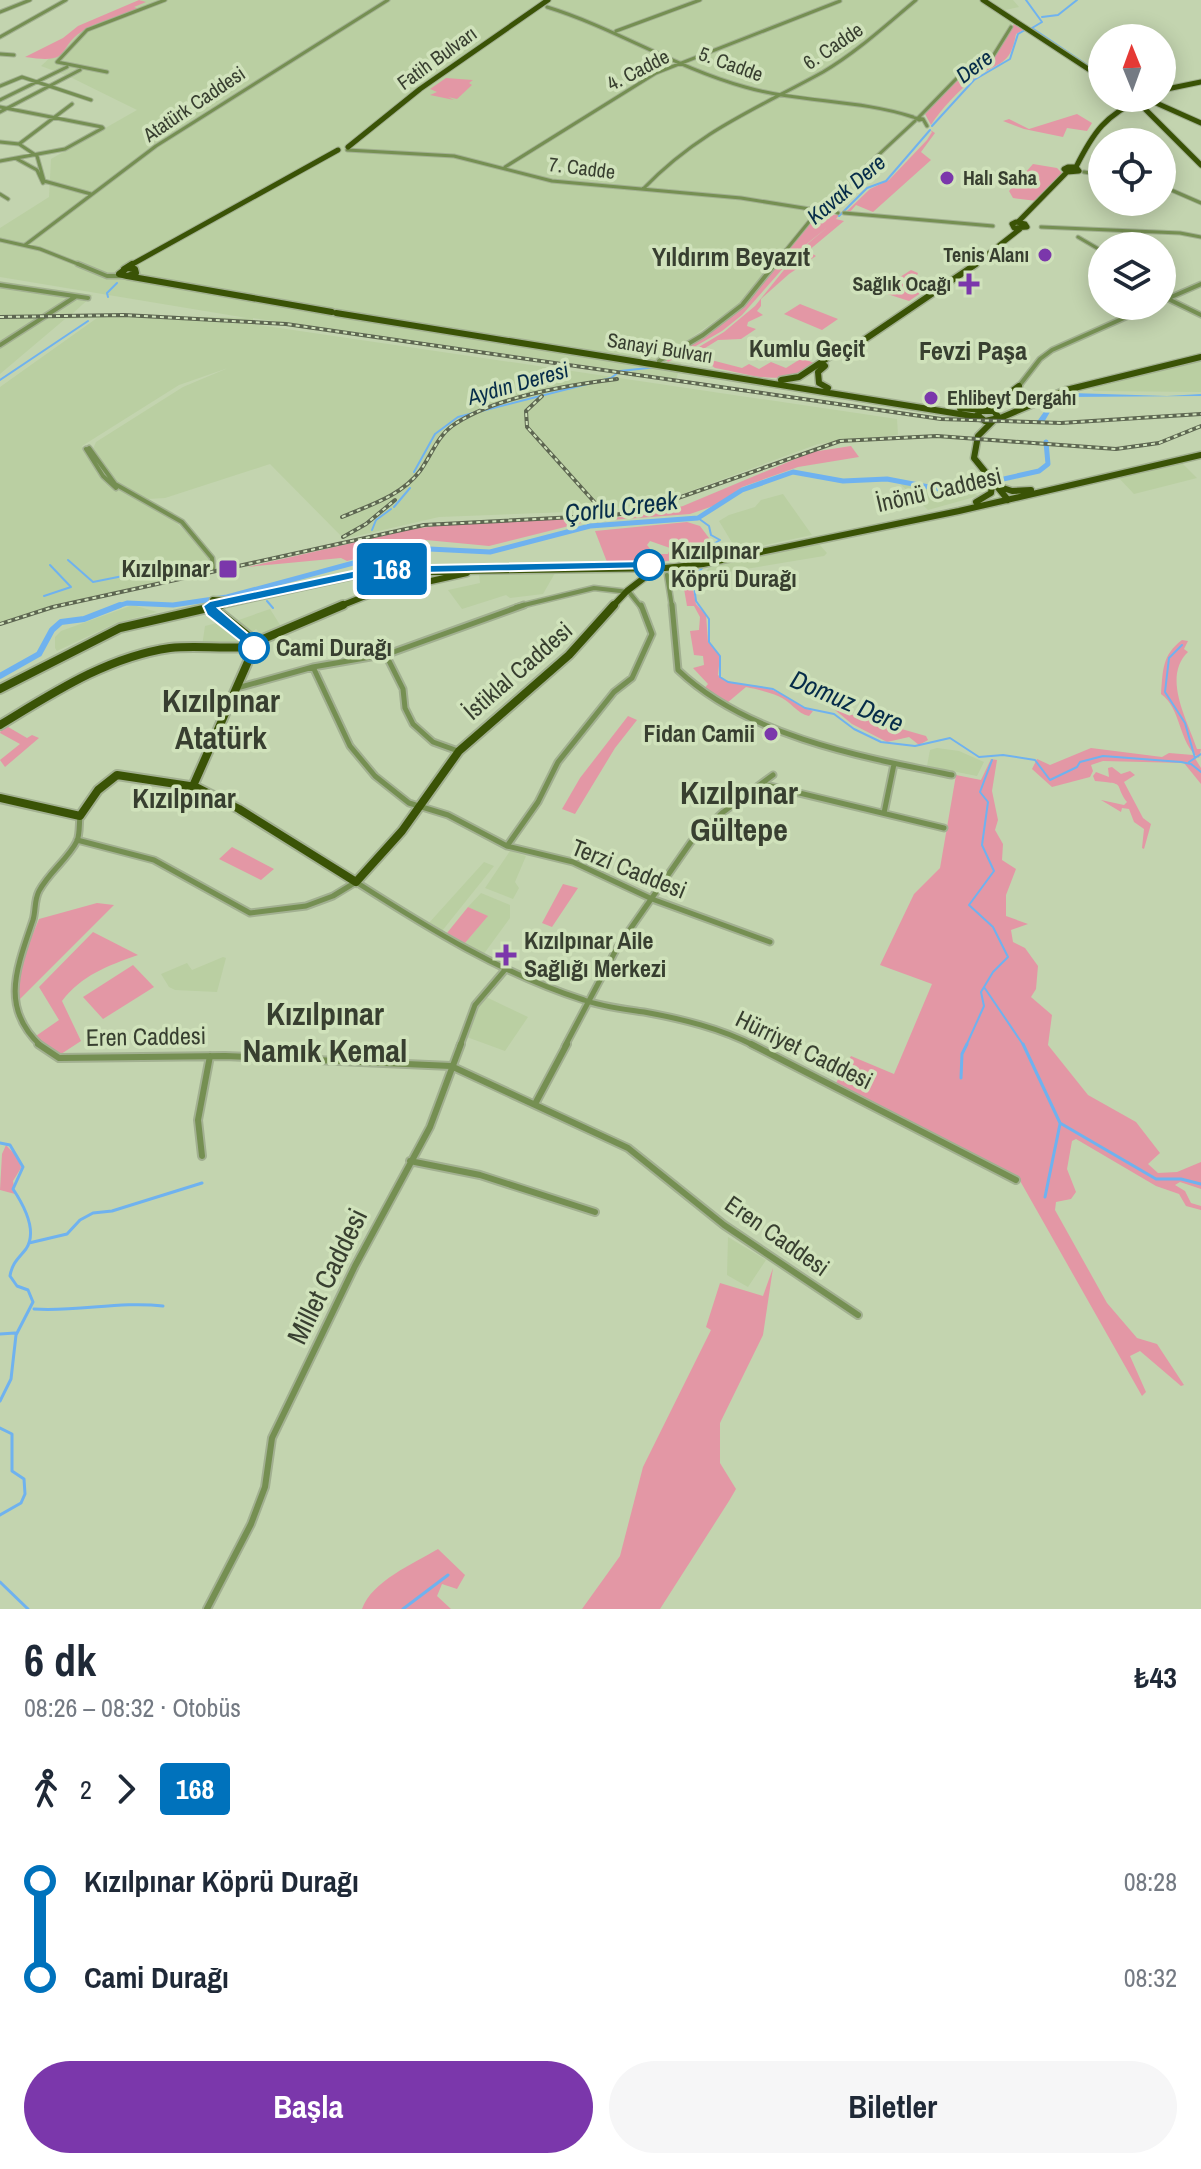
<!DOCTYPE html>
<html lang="tr">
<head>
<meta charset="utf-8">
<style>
  body { margin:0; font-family:"Archivo Narrow",sans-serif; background:#f6f6f7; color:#1f2937; height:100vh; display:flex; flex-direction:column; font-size:30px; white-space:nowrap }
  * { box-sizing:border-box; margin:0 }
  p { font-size:26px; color:#747a83 }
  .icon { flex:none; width:44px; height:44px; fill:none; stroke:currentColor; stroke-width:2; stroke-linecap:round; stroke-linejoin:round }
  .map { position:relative; height:1609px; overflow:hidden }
  .side { display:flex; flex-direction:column; background:#fff; flex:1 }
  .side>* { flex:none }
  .badge { padding:0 16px; border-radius:6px; font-size:28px; line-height:52px }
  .needle { width:52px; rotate:359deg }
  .controls { position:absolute; left:1088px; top:24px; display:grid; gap:16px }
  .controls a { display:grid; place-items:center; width:88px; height:88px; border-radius:50%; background:#fff; box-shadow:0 4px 20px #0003; font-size:40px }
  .map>.badge { position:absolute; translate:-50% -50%; box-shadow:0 0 0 4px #fff }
  .legs { display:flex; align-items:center; gap:12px; height:88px; padding:0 24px; font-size:26px }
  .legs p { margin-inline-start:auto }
  .overview { display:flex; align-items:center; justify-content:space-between; height:136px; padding:0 24px }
  h1 { font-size:44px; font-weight:700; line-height:60px }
  .button { display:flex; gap:16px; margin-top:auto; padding:16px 24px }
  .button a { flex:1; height:92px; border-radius:48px; background:#7b37ab; color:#fff; font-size:32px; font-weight:700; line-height:92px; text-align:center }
  .button a+a { background:#f6f6f7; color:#1f2937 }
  ul { padding:0 24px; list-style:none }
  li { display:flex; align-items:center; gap:28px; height:96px; font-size:30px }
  li i { display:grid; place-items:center; width:12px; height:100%; margin:0 10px; background:currentColor }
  li i::after { content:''; width:20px; height:20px; margin:-10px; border:6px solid; border-radius:50%; background:#fff }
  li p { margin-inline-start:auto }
  li:first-child i { background:linear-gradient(#0000 50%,currentColor 0) }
  li:last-child i { background:linear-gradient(currentColor 50%,#0000 0) }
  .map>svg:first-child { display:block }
  .built { fill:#bacfa2; fill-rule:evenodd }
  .green { fill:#e397a5 }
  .water { fill:#6fb2ef }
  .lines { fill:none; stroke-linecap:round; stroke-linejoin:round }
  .stream-far1 { stroke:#6fb2ef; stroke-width:2 }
  .stream { stroke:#6fb2ef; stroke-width:3 }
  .river-far1 { stroke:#6fb2ef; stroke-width:5 }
  .river { stroke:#6fb2ef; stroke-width:6 }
  .minor-far3-casing { stroke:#a2b091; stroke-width:5 }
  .minor-far2-casing { stroke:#a2b091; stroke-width:7 }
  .minor-far1-casing { stroke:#a2b091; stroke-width:9 }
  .minor-casing { stroke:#a2b091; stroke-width:10 }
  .major-far2-casing { stroke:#a2b091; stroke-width:7 }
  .major-far1-casing { stroke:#a2b091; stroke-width:9 }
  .major-casing { stroke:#a2b091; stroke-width:12 }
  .minor-far3 { stroke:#758f52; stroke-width:3 }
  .minor-far2 { stroke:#758f52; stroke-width:4 }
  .minor-far1 { stroke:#758f52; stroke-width:5 }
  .minor { stroke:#758f52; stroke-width:6 }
  .major-far2 { stroke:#3a5306; stroke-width:5 }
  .major-far1 { stroke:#3a5306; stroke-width:6 }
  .major { stroke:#3a5306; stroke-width:8 }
  .rail-casing { stroke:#5d6651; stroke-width:4 }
  .rail { stroke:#d0e2bb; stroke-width:2; stroke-dasharray:4; stroke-linecap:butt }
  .line-1 { fill:#0072bc; stroke:#fff; stroke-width:2 }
  .poi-dot { fill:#7b37ab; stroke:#d0e2bb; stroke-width:3 }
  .stop-1-dot { fill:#fff; stroke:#0072bc; stroke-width:4 }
  .labels { text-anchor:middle; stroke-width:7; stroke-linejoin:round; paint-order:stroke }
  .far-street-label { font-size:20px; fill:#383f30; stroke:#d0e2bb }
  .far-poi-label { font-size:20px; font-weight:bold; fill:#383f30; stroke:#d0e2bb; text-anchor:start }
  .far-water-label { font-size:22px; font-style:italic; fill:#062c49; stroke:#d0e2bb }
  .far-quarter-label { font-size:24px; font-weight:bold; fill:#383f30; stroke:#d0e2bb }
  .street-label { font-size:24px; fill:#383f30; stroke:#d0e2bb }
  .stop-label { font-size:24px; font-weight:bold; fill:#383f30; stroke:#d0e2bb; text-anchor:start }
  .poi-label { font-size:24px; font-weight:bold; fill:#383f30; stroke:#d0e2bb; text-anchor:end }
  .far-district-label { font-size:26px; font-weight:bold; fill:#383f30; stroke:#d0e2bb }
  .water-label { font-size:26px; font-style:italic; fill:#062c49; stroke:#d0e2bb }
  .quarter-label { font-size:28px; font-weight:bold; fill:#383f30; stroke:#d0e2bb }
  .near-street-label { font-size:28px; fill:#383f30; stroke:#d0e2bb }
  .district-label { font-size:32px; font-weight:bold; fill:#383f30; stroke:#d0e2bb }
</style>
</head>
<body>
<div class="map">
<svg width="1201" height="1609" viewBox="0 0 1201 1609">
  <rect width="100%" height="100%" fill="#c3d4af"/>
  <path class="built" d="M142,0H1013L1019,7L1005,10L1013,20L993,58L957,78L866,172L804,225L743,301L664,357L667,361L681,363L676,380L253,318V324L897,419L898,435L818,444L655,504L569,512L439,517L344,539L270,464L165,498L148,499L174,513L169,516L220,564L180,574V577L51,606L0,623V387L97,318L65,319L0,374V281L93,295L72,314L247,318L0,277V228L49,197L51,159L137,110L68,76L41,66L81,29L123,12ZM228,368L183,387L96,442L93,449L115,481L102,471L82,446L179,385Z
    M1201,358V392L1094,391L1087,386Z
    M1182,463L1197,478L1134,494L1118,477Z
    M898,482L952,493L972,492L978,496L928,510Z
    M783,494L812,535L737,551L719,521L729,515L755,507L761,500Z
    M818,543L827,553L824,556L728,572L716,585L698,581L712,564Z
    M555,573L543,594L510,598L506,595L462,609L448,590L480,583L479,574Z
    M133,605L157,612L116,623L57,651L55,648V637L61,631Z
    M270,609L282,628L263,636L256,629L251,633L233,622Z
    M221,622L242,638L243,643L236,646H202L205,626Z
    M937,748L959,751L984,762L977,776L927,766L930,750Z
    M510,851L526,856L515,882L519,888L513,899L485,888Z
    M484,862L494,866L442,931L428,924Z
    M481,893L510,905V918L483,955L465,943L487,917L468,907Z
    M223,957L226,958L217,992L175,990L169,987L161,974L187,963L192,970Z
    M484,996L528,1017L505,1051L464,1036Z
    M728,1237L766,1260L748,1287L727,1275Z"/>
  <path class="green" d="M139,0L146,2L134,7L139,9C122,16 102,20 86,29C54,47 76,65 25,57L63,38L78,26Z
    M1015,22L1025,29L1016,34C1010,67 999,61 975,78C960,89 941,109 931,125L925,114L958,78L994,57Z
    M446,78L473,80L469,83L472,85L457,99L448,97L454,100L430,95L437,92L430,89Z
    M1077,114L1092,123L1087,131L1067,128L1063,137L1024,129L1003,121L1009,119L1029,129Z
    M929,129L935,133L921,152L931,160L873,212L856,205L850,212H846L870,189L889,180L927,140L932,132Z
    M1033,164L1057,168L1063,174L1037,201L1013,198L1009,191Z
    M824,214L839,215L836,219L844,221L808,251L816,256L789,274L761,299V306L757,311L763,315L748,322L747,326L756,329L741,339L718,340L692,356L687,354L724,332L755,306L800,250L829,226L799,250L742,315L722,331L668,362L666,360L704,336L744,306L816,216Z
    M911,270L918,273L916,278L934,284L909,301L878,291Z
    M800,304L838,319L822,330L784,314Z
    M802,358L816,364C782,388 754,375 715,368L707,362L715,361L742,368L749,364L759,369L771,362L786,368Z
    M851,446L859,457L798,467L742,487L719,504L690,514L585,522L489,546L426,540L347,561L341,558L247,567L413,529L467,522L624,517L656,513L683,506L812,452Z
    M687,522L700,526L712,542L702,551L700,557L659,562L656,554H668L670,548L650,541L647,545L654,554L653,560L607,562L595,531Z
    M691,580L696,604L706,615L708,642L720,656L718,675C731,687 751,683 767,688C784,693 795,706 813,711L809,716C797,714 791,701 778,696C769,692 756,689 746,687L727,703L703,690L708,684L693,668L704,665L703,656L694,655L690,631L699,630L700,617L694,606H687L683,583Z
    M1182,640L1188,641L1184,649L1188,652C1162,677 1187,719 1197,749H1201L1199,758C1178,743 1182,709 1161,694C1163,670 1162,655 1182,640Z
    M835,710L926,736L928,740L919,745L909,737L887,742L852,724Z
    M628,716L637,720L615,748L575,814L562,809L580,778Z
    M3,724L27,738L32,735L39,738L5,767L0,760L20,744L0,733Z
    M1091,748L1162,757L1169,753L1193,755L1201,768V784L1184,763L1103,761L1091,765L1093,771L1090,777L1052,787L1032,769L1037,759L1050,765Z
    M991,759L997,760L992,791L998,820L995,830L1003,844L1002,860L1016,869L1006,895V916L1028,924L1011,930L1013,942L1025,948L1038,966L1036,989L1031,997L1052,1015L1048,1045L1088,1095L1136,1122L1160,1153L1148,1164L1158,1173L1177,1172L1201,1162V1189L1180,1182L1175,1185L1185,1191L1191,1203L1201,1206V1210L1186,1206L1179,1194L1156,1186L1076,1139L1072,1141L1067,1169L1076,1192L1071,1199L1056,1202L1055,1210L1107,1303L1137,1338L1157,1344L1184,1385L1181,1386L1140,1351L1130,1356L1146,1392L1142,1396L1019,1179L836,1083L851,1056L894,1074L932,984L880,965L914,894L940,868L956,775L981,780Z
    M1112,767L1121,774L1130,771L1135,775L1124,782L1143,818L1151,824L1144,849L1142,848L1144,829L1134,822L1129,809L1122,808L1121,812L1101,800L1124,805L1127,802C1113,783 1128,784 1095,781L1093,776L1096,772L1109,777L1108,768Z
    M232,847L274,869L261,880L219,859Z
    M563,884L578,888L552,927L542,923Z
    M97,903L114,905L15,1004L18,969L39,919Z
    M468,907L488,916L465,943L447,933Z
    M93,932L138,955C107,966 82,975 62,1001L81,1041L58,1056L33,1038L59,1020L39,987Z
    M133,965L154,987L103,1019L83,997Z
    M6,1145L19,1159L21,1168L13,1181L15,1194L0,1190L2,1154Z
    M773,1268L763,1335L720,1423V1463L736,1489L729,1501L660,1609H582L620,1556L643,1467L711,1330L706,1327L720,1283L763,1296Z
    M438,1549L465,1575L457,1589L442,1584L437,1596L451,1609H362C372,1581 413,1564 438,1549Z"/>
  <path class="water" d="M1072,393L1167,396L1201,394V396L1068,397L1054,405L1043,424L1036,423L1053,399Z"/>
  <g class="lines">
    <path class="stream-far1" d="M1026,0L1042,22L1032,28L1102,75
      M1042,17L1058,15L1077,0
      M932,126L974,80L1010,59L1018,34L1025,30
      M839,216L867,188L886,181L930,130
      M108,297L107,293L117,283
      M0,380L88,321
      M414,472L435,434L458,417L611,378L620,371L657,367
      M394,507L410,488
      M698,518L709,526L711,535L720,540L707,548L703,557
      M372,530L376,520L391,509
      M68,560L93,582L163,568
      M358,564V552L374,541
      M702,568L693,579L696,601L709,619V642L720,656V677L728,682L773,689L805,708L834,714L854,729L881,742L915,746L950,738L979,757L1003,755L1035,760L1050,780L1077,767L1080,762L1103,756L1181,762L1191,764L1201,772
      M44,596L71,587L50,565
      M267,601L273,608
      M1182,645L1169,658L1165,692L1185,723L1195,758
      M1189,762L1201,754
      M984,987L1024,1046
      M966,1046L984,1006L981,992L993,972L1008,957L993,927L969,905L994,871L982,845L988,802L980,792L992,760"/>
    <path class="stream" d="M1023,1044L1060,1123L1156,1179H1181L1201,1184
      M961,1078L962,1054L967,1044
      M0,1143L10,1145L23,1167L13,1189C23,1204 38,1231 26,1249C18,1259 12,1263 10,1276L17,1286L28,1290L33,1302L16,1335L11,1379L0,1401
      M1045,1197L1060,1124
      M29,1243L67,1234L80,1220L93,1213L112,1211L202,1183
      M34,1309C77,1312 120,1301 163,1306
      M0,1334L15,1333
      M0,1428L12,1434V1471L24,1479L25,1494L21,1503L0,1515
      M0,1582L28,1609
      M403,1609L448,1575"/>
    <path class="river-far1" d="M115,607L127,603L173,605L227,597L409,548L490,552L590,526L698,518L742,490L793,472L843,481L887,479L950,491L1039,471L1048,464L1046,442"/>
    <path class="river" d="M0,676L39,654L52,630L61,622L84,619L120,605"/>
    <g class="minor-far3-casing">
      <path id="minor-far3" d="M547,7C615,28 676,68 745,87C800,103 858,99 913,117
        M0,12L30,0
        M616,31L700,0
        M0,37L66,0
        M0,54L14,55
        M107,72L57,62L87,30L165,0
        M0,86L22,77L91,100
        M0,100L67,67
        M0,107L102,127
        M0,112L80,70
        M919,117L957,78L993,56L1011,27
        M915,118L923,119L919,120Z
        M923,119L927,126
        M0,142L19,144L37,156L44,181L91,194
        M19,144L72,104
        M347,150L454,156L552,181L741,198L816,210
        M17,159L37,170L43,183
        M0,161L65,149L103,128
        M505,167L656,73L840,1
        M1084,172L1102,175
        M1162,186L1201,203
        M643,189C699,131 754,110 823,72C857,52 886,25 916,0
        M0,194L8,199
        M824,206L838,213
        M817,209H821L823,212L816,211Z
        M820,209L915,121
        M844,213L993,226
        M1041,227L1180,233L1201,237
        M1078,237L1102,251
        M0,240L40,249L83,266
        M25,245L156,146L388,0
        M773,266L817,212"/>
    </g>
    <g class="minor-far2-casing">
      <path id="minor-far2" d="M78,264L107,276H124
        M0,285L88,298
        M1162,296L1201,315
        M1162,301L1201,284
        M0,345L75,297
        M659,361L703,335L742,305L775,264
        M1019,386L1040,359L1052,350L1151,306
        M89,448L115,484L182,522L212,558L213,570
        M86,449L103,476L116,488
        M667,575L672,607
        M516,607L594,588L629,592L641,607"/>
    </g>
    <g class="minor-far1-casing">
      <path id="minor-far1" d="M672,605L678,670C747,736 861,757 952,775
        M386,655L403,689L405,708L413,724L433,742L458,751
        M313,667L350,746L375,776L409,803L448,815L507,846L573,862L652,899L770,942
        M237,688L313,667L388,654L524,605
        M762,784L944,828
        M884,813L894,764
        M77,840L154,860L250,913L306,906L333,896L356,882C428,928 502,974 584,1000C603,1007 624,1009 644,1012C682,1019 720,1028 755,1046
        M507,846L538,802L558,762L614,692L632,678L652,634L641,605
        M41,1046C0,1008 16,970 33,920C36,910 34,901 39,891C49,872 68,859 77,841C80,834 79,823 80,816
        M460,1046L475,1005L504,971
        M565,1046L617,948L691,842L722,813L773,775"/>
    </g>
    <g class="minor-casing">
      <path id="minor" d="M38,1044L59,1058L225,1056L451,1066L628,1148L724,1225L858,1315
        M751,1044L1016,1180
        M535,1104L567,1044
        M202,1156L198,1120L210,1056
        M410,1161L480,1175L595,1212
        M207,1609L251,1524L265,1487L272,1438L355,1266L430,1127L461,1044"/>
    </g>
    <g class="major-far2-casing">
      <path id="major-far2" d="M983,0L1102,78
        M1162,90L1201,82
        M1134,98L1201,165
        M1145,98L1201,123
        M348,147L420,89L548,0
        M1068,167H1076L1079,171L1067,172L1064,169Z
        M1076,167C1094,131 1105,116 1142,98
        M1016,222L1025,224L1027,227L1014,228L1012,224Z
        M1018,222L1067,172
        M129,266L338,150
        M973,266L1020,229"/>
    </g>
    <g class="major-far1-casing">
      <path id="major-far1" d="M127,268L135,269L136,273L127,276L119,274Z
        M124,269L132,264
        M127,276L332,312
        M336,313L978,417
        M847,345L852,348L841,350Z
        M852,348L976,264
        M825,366L818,372L819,383L828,388
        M781,380L799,377L841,349
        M960,408L984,410
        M988,409L1019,386
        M981,411H994L999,418L985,421L977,415Z
        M998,419L1066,390L1201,357
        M993,421L978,436L974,458L1008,500
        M997,486L1012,491L1031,490
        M976,502L991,493L992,486
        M212,607L352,576L388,572L665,568L703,564L959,511L1201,455
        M215,607L213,600L230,601
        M338,607L368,595L467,573
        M612,607L627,591L657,568"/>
    </g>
    <g class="major-casing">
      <path id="major" d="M215,605L216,610L256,642L343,605
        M0,689L120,628L221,605
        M0,725C53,693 107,657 170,648C195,645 220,649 245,647
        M193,786L254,648
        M0,798L80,816L98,790L117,775L196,787L239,809L356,882L402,831L459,751L569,655L614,605"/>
    </g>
    <use href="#minor-far3" class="minor-far3"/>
    <use href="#minor-far2" class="minor-far2"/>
    <use href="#minor-far1" class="minor-far1"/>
    <use href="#minor" class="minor"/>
    <use href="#major-far2" class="major-far2"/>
    <use href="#major-far1" class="major-far1"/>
    <use href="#major" class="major"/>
    <g class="rail-casing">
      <path id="rail" d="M0,317L124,315L286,324L941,419L1061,423L1201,414
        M542,396L526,411L527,427L597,505
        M342,517C370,505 401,496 420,471C431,456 437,437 452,426C493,397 568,385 617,379
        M343,537L366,524L395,500
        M0,624L53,607L424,525L614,515L644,510L840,441L937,436L1116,449L1159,443L1201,426"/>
    </g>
    <use href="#rail" class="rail"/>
  </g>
  <path class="line-1" d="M649,561L655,565L653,568L376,574L218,608L252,637L254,643L259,645V651L241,652L240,641L207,615L203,606L210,601L376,566Z"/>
  <g class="poi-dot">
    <circle cx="947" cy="178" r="8"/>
    <circle cx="1045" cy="255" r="8"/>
    <path d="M965 272h8v8h8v8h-8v8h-8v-8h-8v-8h8z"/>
    <circle cx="931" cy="398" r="8"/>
    <rect x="218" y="559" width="20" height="20" rx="4"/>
    <circle cx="771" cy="734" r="8"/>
    <path d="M502 943h8v8h8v8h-8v8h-8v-8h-8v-8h8z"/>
  </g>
  <g class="stop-1-dot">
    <circle cx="649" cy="565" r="14"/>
    <circle cx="254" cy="648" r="14"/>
  </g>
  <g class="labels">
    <g class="far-street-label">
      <text transform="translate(833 46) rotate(-34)" y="7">6. Cadde</text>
      <text transform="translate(437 58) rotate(-36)" y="7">Fatih Bulvarı</text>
      <text transform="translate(731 64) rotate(20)" y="7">5. Cadde</text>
      <text transform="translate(638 70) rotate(-27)" y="7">4. Cadde</text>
      <text transform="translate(194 104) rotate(-34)" y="7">Atatürk Caddesi</text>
      <text transform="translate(582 168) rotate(7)" y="7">7. Cadde</text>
      <text transform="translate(660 348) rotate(9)" y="7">Sanayi Bulvarı</text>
    </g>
    <g class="far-poi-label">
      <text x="963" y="185">Halı Saha</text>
      <text x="1029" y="262" text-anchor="end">Tenis Alanı</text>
      <text x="951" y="291" text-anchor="end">Sağlık Ocağı</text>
      <text x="947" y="405">Ehlibeyt Dergahı</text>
    </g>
    <g class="far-water-label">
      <text transform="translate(974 66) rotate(-37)" y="8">Dere</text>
      <text transform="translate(846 189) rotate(-40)" y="8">Kavak Dere</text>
      <text transform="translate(518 383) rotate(-16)" y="8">Aydın Deresi</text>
    </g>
    <g class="far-quarter-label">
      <text x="807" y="357">Kumlu Geçit</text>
    </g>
    <g class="street-label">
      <text transform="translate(939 490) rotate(-13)" y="8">İnönü Caddesi</text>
      <text transform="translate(518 671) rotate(-41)" y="8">İstiklal Caddesi</text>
      <text transform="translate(629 869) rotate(22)" y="8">Terzi Caddesi</text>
      <text transform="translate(146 1037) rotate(-1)" y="8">Eren Caddesi</text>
      <text transform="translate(804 1050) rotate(26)" y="8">Hürriyet Caddesi</text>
      <text transform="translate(777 1236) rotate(35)" y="8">Eren Caddesi</text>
    </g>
    <g class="stop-label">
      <text x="671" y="559">Kızılpınar<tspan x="671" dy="28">Köprü Durağı</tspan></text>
      <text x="276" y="656">Cami Durağı</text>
    </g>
    <g class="poi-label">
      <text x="210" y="577">Kızılpınar</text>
      <text x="755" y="742">Fidan Camii</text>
      <text x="524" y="949" text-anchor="start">Kızılpınar Aile<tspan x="524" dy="28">Sağlığı Merkezi</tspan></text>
    </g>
    <g class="far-district-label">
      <text x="731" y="266">Yıldırım Beyazıt</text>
      <text x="973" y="360">Fevzi Paşa</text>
    </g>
    <g class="water-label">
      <text transform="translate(621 507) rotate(-7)" y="9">Çorlu Creek</text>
      <text transform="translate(847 701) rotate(23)" y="9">Domuz Dere</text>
    </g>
    <g class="quarter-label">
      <text x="184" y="808">Kızılpınar</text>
    </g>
    <g class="near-street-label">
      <text transform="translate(327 1276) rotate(-64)" y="10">Millet Caddesi</text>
    </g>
    <g class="district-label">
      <text x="221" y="712">Kızılpınar<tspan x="221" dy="37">Atatürk</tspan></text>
      <text x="739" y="804">Kızılpınar<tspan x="739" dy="37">Gültepe</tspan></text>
      <text x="325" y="1025">Kızılpınar<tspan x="325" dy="37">Namık Kemal</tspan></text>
    </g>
  </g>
</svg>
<div class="controls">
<a><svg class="needle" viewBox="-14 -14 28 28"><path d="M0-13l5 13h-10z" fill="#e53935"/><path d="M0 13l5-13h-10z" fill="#747a83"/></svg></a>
<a><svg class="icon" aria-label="locate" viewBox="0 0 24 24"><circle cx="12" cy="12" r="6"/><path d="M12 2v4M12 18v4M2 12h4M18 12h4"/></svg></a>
<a><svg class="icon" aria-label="layers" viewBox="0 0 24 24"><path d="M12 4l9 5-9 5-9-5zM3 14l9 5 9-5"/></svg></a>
</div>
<b class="badge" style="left:392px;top:569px;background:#0072bc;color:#fff">168</b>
</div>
<section class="side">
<div class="overview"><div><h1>6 dk</h1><p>08:26 – 08:32 · Otobüs</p></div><b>₺43</b></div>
<div class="legs"><svg class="icon" aria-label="walk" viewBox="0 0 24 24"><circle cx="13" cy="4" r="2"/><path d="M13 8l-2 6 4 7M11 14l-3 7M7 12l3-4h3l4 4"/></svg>2<svg class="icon" aria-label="forward" viewBox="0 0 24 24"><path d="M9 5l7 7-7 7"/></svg><b class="badge" style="background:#0072bc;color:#fff">168</b></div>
<ul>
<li><i style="color:#0072bc"></i><b>Kızılpınar Köprü Durağı</b><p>08:28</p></li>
<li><i style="color:#0072bc"></i><b>Cami Durağı</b><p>08:32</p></li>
</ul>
<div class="button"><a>Başla</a><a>Biletler</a></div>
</section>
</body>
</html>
